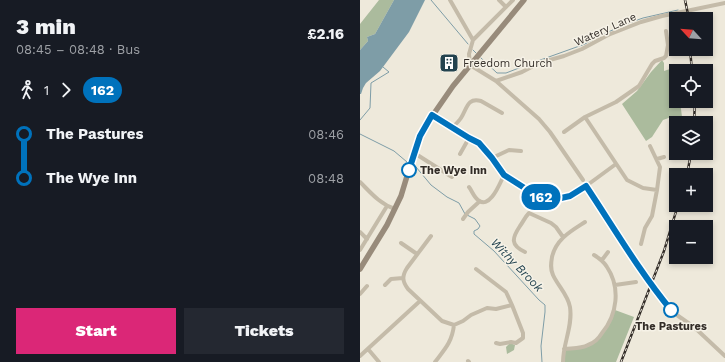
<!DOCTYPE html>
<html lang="en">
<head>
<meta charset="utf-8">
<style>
  body { margin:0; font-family:"Work Sans",sans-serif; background:#242831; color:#f1f3f6; height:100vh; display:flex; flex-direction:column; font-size:15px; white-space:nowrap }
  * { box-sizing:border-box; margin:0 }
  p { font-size:13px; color:#9ea1a6 }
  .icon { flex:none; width:22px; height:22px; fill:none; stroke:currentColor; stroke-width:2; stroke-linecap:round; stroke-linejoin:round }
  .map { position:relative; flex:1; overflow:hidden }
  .drawer { display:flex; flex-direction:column; background:#171b24; width:360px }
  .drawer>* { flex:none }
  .badge { padding:0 8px; border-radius:13px; font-size:14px; line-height:26px }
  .needle { width:26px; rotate:296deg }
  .tools { position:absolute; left:309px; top:12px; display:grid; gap:8px }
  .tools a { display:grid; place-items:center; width:44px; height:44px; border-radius:0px; background:#171b24; box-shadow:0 2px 6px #0003; font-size:20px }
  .map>.badge { position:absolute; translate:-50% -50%; box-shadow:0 0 0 2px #fff }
  .legs { display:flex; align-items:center; gap:6px; height:44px; padding:0 16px; font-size:13px }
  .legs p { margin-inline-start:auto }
  .summary { display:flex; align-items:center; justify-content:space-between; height:68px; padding:0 16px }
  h1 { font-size:22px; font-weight:800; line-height:30px }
  .cta { display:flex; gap:8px; margin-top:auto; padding:8px 16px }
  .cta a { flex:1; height:46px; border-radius:0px; background:#db2777; color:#fff; font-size:16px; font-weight:800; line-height:46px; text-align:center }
  .cta a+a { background:#242831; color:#f1f3f6 }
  ul { padding:0 16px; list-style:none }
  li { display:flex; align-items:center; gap:14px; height:44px; font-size:15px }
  li i { display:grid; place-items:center; width:6px; height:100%; margin:0 5px; background:currentColor }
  li i::after { content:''; width:10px; height:10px; margin:-5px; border:3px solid; border-radius:50%; background:#171b24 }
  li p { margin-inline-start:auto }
  li:first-child i { background:linear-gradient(#0000 50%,currentColor 0) }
  li:last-child i { background:linear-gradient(currentColor 50%,#0000 0) }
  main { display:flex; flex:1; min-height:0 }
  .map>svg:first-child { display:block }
  .green { fill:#abbb9d }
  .water { fill:#7e9da7 }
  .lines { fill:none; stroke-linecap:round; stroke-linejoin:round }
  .stream { stroke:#7e9da7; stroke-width:1 }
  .street { stroke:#c4bba9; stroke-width:4 }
  .secondary { stroke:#988b7b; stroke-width:5.5 }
  .rail-casing { stroke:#332d28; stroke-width:2.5 }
  .rail { stroke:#f6f2e7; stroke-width:1; stroke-dasharray:3; stroke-linecap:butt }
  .line-1-casing { stroke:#fff; stroke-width:9 }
  .line-1 { stroke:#0072bc; stroke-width:6 }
  .stop-1-dot { fill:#fff; stroke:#0072bc; stroke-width:2 }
  .labels { text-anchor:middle; stroke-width:3; stroke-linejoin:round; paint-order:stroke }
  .street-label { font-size:11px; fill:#332d28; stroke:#f6f2e7 }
  .poi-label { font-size:11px; fill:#332d28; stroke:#f6f2e7; text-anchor:start }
  .stop-label { font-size:11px; font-weight:bold; fill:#332d28; stroke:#f6f2e7; text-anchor:start }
  .water-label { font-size:12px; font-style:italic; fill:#23434f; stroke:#f6f2e7 }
</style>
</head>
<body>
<main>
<section class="drawer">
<div class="summary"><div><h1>3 min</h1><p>08:45 – 08:48 · Bus</p></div><b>£2.16</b></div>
<div class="legs"><svg class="icon" aria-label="walk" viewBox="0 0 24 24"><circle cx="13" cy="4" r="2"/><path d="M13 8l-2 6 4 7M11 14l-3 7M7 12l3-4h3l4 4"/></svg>1<svg class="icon" aria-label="forward" viewBox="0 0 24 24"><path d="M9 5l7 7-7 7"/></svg><b class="badge" style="background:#0072bc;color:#fff">162</b></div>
<ul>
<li><i style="color:#0072bc"></i><b>The Pastures</b><p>08:46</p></li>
<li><i style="color:#0072bc"></i><b>The Wye Inn</b><p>08:48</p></li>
</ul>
<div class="cta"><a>Start</a><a>Tickets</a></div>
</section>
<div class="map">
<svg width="365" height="362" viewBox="0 0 365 362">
  <rect width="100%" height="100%" fill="#eee9db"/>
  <path class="green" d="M19,0H34L15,34L7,37L8,41L0,50V24Z
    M302,60L304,63V71L310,69L314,73H316V101H320L322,117L314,116L303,120L292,137L286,141L262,104L277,91L291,72Z
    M255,310L274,317L256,362H204L205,348H221L233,343L246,330Z
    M150,343L155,345L154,350L147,354L146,347Z"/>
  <path class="water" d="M34,0H65L49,32L20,71L6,83L3,88L1,94H0V50L8,41L7,37L15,34Z"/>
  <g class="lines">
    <path class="stream" d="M71,0L108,44
      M113,50L116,53
      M121,58L137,73H146L172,63L225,44L237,37L266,24L283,18L318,10
      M0,120L10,108L11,83L29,72L23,67
      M0,134L34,151L47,162
      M53,166L56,167L71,185L87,197L99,203L105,214
      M107,215L115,219L120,226L118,229L114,231V234L134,251L179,300L185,305V312L181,346L182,362"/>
    <path class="street" d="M90,0L113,40
      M139,0L146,7
      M153,0L113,40L109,54L110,65L136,81L179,119L190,132L223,180
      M136,81L162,72L179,63L204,56L222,49L248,35L281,22L302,16L365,3
      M72,115L109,138L119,143L132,158L144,175L175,194L183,198L192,199L201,198L210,196L226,186L256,164
      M225,117L256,102L279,86L292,64L295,61L304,58L306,56L308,45L306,31
      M92,128C95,125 99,121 101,118C107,109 107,97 121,101L142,113
      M204,132L225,117L267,180L283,188L297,190L300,167L290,146
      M100,154L109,138
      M53,155L59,156L92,177
      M132,158L149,150L161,151
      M297,159L304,157
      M0,182C11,193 20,204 35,209
      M226,186L270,253L297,293L314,313L334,327L365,356
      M109,187C112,191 114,197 118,200C130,210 140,183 144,175
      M103,219L108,212L120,201
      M0,232L7,239
      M71,236L47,268C42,276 42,281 48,289L82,321L94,325L103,321L111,315L127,308L136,309L152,305
      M41,243L57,254
      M281,244L285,228L292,216L297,190
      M0,250L27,206
      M165,252C150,245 152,238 160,226C163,222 165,217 169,213L191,223L196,227L203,237
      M242,260L248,252
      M116,269L146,292L152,305L163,333V338L156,343L151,342L140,344L136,343
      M25,285L31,279L43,278
      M255,285L276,282
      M0,294L7,286
      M8,349L19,362
      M204,349C212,348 221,349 228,345C234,343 239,338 242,333C257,315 261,288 247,267C244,262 239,258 234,255
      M0,356L60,301
      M108,361L109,362
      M75,362C85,349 92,342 94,325
      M203,362C203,343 213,326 210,307C208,295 198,286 193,275C190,269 191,263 192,257C196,239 211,231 225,222"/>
    <path class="secondary" d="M0,269L27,225L41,196L57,143L66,125L93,86L164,0"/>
    <g class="rail-casing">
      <path id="rail" d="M325,0L329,19
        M330,49L332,71
        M334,123L335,101
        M327,175L331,153
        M261,362L304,251L318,205"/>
    </g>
    <use href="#rail" class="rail"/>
  </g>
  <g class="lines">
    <g class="line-1-casing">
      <path id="line-1" d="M49,170L60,136L72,115L109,138L119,143L132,158L144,175L174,194L183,198L192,199L201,198L210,196L226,186C254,228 279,271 311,310"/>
    </g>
    <use href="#line-1" class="line-1"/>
  </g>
  <defs>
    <g id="building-square" transform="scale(1)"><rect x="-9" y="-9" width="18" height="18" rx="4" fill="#23434f" stroke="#f6f2e7"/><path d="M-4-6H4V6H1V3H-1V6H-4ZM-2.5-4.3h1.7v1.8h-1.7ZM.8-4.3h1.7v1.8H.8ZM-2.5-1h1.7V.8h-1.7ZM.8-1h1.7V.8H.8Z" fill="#fff"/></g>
  </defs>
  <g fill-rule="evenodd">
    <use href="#building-square" x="89" y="63"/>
  </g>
  <g class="stop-1-dot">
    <circle cx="49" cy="170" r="7"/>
    <circle cx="311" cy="310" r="7"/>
  </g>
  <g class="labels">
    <g class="street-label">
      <text transform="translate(245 29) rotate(-24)" y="4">Watery Lane</text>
    </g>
    <g class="poi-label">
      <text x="103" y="67">Freedom Church</text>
    </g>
    <g class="stop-label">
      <text x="60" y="174">The Wye Inn</text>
      <text x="311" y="330" text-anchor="middle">The Pastures</text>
    </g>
    <g class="water-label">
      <text transform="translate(157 265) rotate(46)" y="4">Withy Brook</text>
    </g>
  </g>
</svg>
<div class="tools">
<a><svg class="needle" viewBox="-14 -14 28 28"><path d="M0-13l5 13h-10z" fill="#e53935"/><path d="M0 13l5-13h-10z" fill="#9ea1a6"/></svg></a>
<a><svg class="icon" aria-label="locate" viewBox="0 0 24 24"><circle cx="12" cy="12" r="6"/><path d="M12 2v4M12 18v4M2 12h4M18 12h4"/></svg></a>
<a><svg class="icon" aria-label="layers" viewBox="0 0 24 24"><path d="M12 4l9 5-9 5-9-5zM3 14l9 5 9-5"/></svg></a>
<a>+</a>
<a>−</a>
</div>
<b class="badge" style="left:181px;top:197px;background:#0072bc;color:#fff">162</b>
</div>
</main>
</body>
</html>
